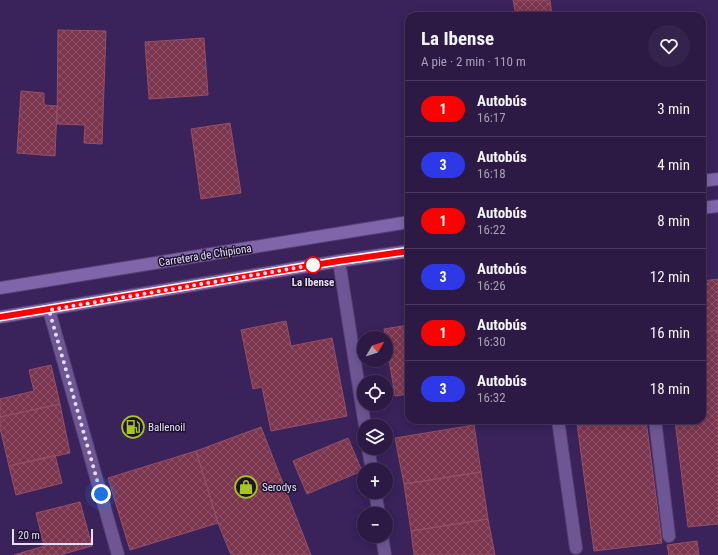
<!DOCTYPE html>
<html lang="es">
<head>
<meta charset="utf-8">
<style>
  body { margin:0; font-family:"Roboto Condensed",sans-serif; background:#34234b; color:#f1f3f6; height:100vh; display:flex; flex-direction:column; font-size:15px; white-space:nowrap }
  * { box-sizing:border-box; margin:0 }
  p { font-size:13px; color:#a6a1b2 }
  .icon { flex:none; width:22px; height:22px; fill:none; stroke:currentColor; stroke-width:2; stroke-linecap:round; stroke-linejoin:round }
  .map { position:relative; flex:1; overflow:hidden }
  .side { position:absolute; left:405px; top:12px; width:301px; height:412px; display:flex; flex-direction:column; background:#2c1a44; border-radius:12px; box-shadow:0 2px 10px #0003,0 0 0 1px #48385d }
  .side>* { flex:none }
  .badge { padding:0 8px; border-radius:13px; font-size:14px; line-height:26px }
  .needle { width:26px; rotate:51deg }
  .controls { position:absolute; left:357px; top:331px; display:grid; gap:8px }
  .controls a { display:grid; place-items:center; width:36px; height:36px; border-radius:50%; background:#2c1a44; box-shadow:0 2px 10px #0003,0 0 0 1px #48385d; font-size:20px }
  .scale { position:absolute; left:12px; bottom:10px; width:81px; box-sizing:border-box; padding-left:4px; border:2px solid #e7defb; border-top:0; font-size:11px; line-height:14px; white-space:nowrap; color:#e7defb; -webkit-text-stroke:3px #1d132d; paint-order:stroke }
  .you { position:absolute; width:20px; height:20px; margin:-10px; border:3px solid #fff; border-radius:50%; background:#1a73e8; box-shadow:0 0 0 6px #1a73e833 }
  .map>.badge { position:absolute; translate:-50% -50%; box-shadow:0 0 0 2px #fff }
  .round { display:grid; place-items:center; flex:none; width:42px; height:42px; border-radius:21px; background:#34234b }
  .head { display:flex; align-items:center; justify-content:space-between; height:68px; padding:0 16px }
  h1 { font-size:19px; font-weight:700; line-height:30px }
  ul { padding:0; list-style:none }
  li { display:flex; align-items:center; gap:12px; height:56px; padding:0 16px; border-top:1px solid #48385d }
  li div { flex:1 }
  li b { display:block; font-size:15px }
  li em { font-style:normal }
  li .badge { min-width:44px; font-weight:700; text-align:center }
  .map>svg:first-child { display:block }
  .building { fill:url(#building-cross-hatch); stroke:#964f66 }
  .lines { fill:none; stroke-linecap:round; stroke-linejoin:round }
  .lane-casing { stroke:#553e70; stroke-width:14 }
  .street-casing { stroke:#553e70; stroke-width:14 }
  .secondary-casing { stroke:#553e70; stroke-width:14 }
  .lane { stroke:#6e5694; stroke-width:12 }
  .street { stroke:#6e5694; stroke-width:12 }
  .secondary { stroke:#8065ab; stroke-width:12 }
  .line-casing { stroke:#fff; stroke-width:9 }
  .line { stroke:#f00; stroke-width:6 }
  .walk { stroke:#e7defb; stroke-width:4; stroke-dasharray:0 7.2 }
  .stop-dot { fill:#fff; stroke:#f00; stroke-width:2 }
  .labels { text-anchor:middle; stroke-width:3; stroke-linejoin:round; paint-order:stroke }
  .street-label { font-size:11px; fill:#e7defb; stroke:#1d132d }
  .stop-label { font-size:11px; font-weight:bold; fill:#e7defb; stroke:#1d132d }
  .poi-label { font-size:11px; fill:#e7defb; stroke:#1d132d; text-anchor:start }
</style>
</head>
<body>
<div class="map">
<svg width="718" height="555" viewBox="0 0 718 555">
  <defs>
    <pattern id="building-cross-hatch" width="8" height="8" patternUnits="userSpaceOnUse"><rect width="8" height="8" fill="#7b364e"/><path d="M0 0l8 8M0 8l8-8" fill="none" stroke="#8e5368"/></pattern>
  </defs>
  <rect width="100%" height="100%" fill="#3a225b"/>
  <path class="building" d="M513,0H550L552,16H516Z
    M58,30L106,31L102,144L84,143L85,125L57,124Z
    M204,38L208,95L149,99L145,42Z
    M21,91L44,93V105L57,106L55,156L17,153Z
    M230,123L241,193L201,199L191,129Z
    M718,279V330L702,332V281Z
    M286,321L291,346L332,338L347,416L271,431L262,387L253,389L241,330Z
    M409,325V394L395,396L384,329Z
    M718,330V524L688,527L675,420H702V332Z
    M51,365L60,404L0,417V399L34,391L29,370Z
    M60,404L70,453L9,466L0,428V417Z
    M577,420H604L577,423Z
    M604,420H646L662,543L594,551L577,423Z
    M474,425L481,472L404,484L395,438Z
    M261,427L311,555H231L218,523L196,451Z
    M348,438L362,471L307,494L293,461Z
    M196,451L218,523L130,550L108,478Z
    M55,455L62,483L16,495L9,466Z
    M481,472L488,519L411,531L404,484Z
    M80,502L92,546L60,555H14L44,546L36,513Z
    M488,519L495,555H414L411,531Z
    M697,541L699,555H669L667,545Z"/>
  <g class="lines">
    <g class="lane-casing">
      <path id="lane" d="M558,420L576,548
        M655,420L669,536"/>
    </g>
    <g class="street-casing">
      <path id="street" d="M339,261L365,426
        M49,310L118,555
        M368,448L372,470
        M375,492L379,514
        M382,536L385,555"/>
    </g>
    <g class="secondary-casing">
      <path id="secondary" d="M702,181L718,179
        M702,208L718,206
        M0,288L409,222
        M0,317L339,261L409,251"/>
    </g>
    <use href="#lane" class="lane"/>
    <use href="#street" class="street"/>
    <use href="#secondary" class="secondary"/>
  </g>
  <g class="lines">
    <g class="line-casing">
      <path id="line" d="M0,317L339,261L409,251"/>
    </g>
    <use href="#line" class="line"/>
    <path class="walk" d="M101,494L49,310L313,265"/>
  </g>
  <defs>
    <g id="fuel-ring" transform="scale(1.15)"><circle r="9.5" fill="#1d132d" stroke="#a9c71b" stroke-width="1.5"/><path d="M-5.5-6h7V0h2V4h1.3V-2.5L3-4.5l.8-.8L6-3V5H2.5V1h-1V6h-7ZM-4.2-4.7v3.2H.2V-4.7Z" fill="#a9c71b"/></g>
    <g id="shop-ring" transform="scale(1.15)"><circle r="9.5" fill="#1d132d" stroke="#a9c71b" stroke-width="1.5"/><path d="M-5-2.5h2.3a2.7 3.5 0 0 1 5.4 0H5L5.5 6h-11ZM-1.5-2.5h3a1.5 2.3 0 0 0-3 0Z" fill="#a9c71b"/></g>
  </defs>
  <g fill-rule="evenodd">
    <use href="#fuel-ring" x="133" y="427"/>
    <use href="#shop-ring" x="246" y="487"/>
  </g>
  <circle class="stop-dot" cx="313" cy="265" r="8"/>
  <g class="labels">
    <g class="street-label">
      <text transform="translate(205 255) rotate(-9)" y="4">Carretera de Chipiona</text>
    </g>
    <g class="stop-label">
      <text x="313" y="286">La Ibense</text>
    </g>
    <g class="poi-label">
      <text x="148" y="431">Ballenoil</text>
      <text x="262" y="491">Serodys</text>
    </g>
  </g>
</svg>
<div class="controls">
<a><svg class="needle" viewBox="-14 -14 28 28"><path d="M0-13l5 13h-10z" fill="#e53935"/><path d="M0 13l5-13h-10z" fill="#a6a1b2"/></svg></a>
<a><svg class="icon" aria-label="locate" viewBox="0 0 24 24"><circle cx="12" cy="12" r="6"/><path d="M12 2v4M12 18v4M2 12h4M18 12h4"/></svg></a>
<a><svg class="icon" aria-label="layers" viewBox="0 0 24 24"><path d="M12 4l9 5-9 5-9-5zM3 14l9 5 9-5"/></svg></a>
<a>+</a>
<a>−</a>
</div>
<div class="scale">20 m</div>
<div class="you" style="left:101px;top:494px"></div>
<section class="side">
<div class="head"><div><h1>La Ibense</h1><p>A pie · 2 min · 110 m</p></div><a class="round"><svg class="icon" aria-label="heart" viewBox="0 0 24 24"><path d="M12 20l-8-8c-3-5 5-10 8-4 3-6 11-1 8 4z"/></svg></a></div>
<ul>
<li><span class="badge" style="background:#f00;color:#fff">1</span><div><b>Autobús</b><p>16:17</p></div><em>3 min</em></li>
<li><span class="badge" style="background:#2d39e6;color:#fff">3</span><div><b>Autobús</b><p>16:18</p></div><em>4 min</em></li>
<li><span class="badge" style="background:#f00;color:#fff">1</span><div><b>Autobús</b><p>16:22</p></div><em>8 min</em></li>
<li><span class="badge" style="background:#2d39e6;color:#fff">3</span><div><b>Autobús</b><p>16:26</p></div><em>12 min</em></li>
<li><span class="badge" style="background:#f00;color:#fff">1</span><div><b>Autobús</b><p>16:30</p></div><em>16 min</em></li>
<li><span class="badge" style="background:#2d39e6;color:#fff">3</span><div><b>Autobús</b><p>16:32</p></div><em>18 min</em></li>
</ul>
</section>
</div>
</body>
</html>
